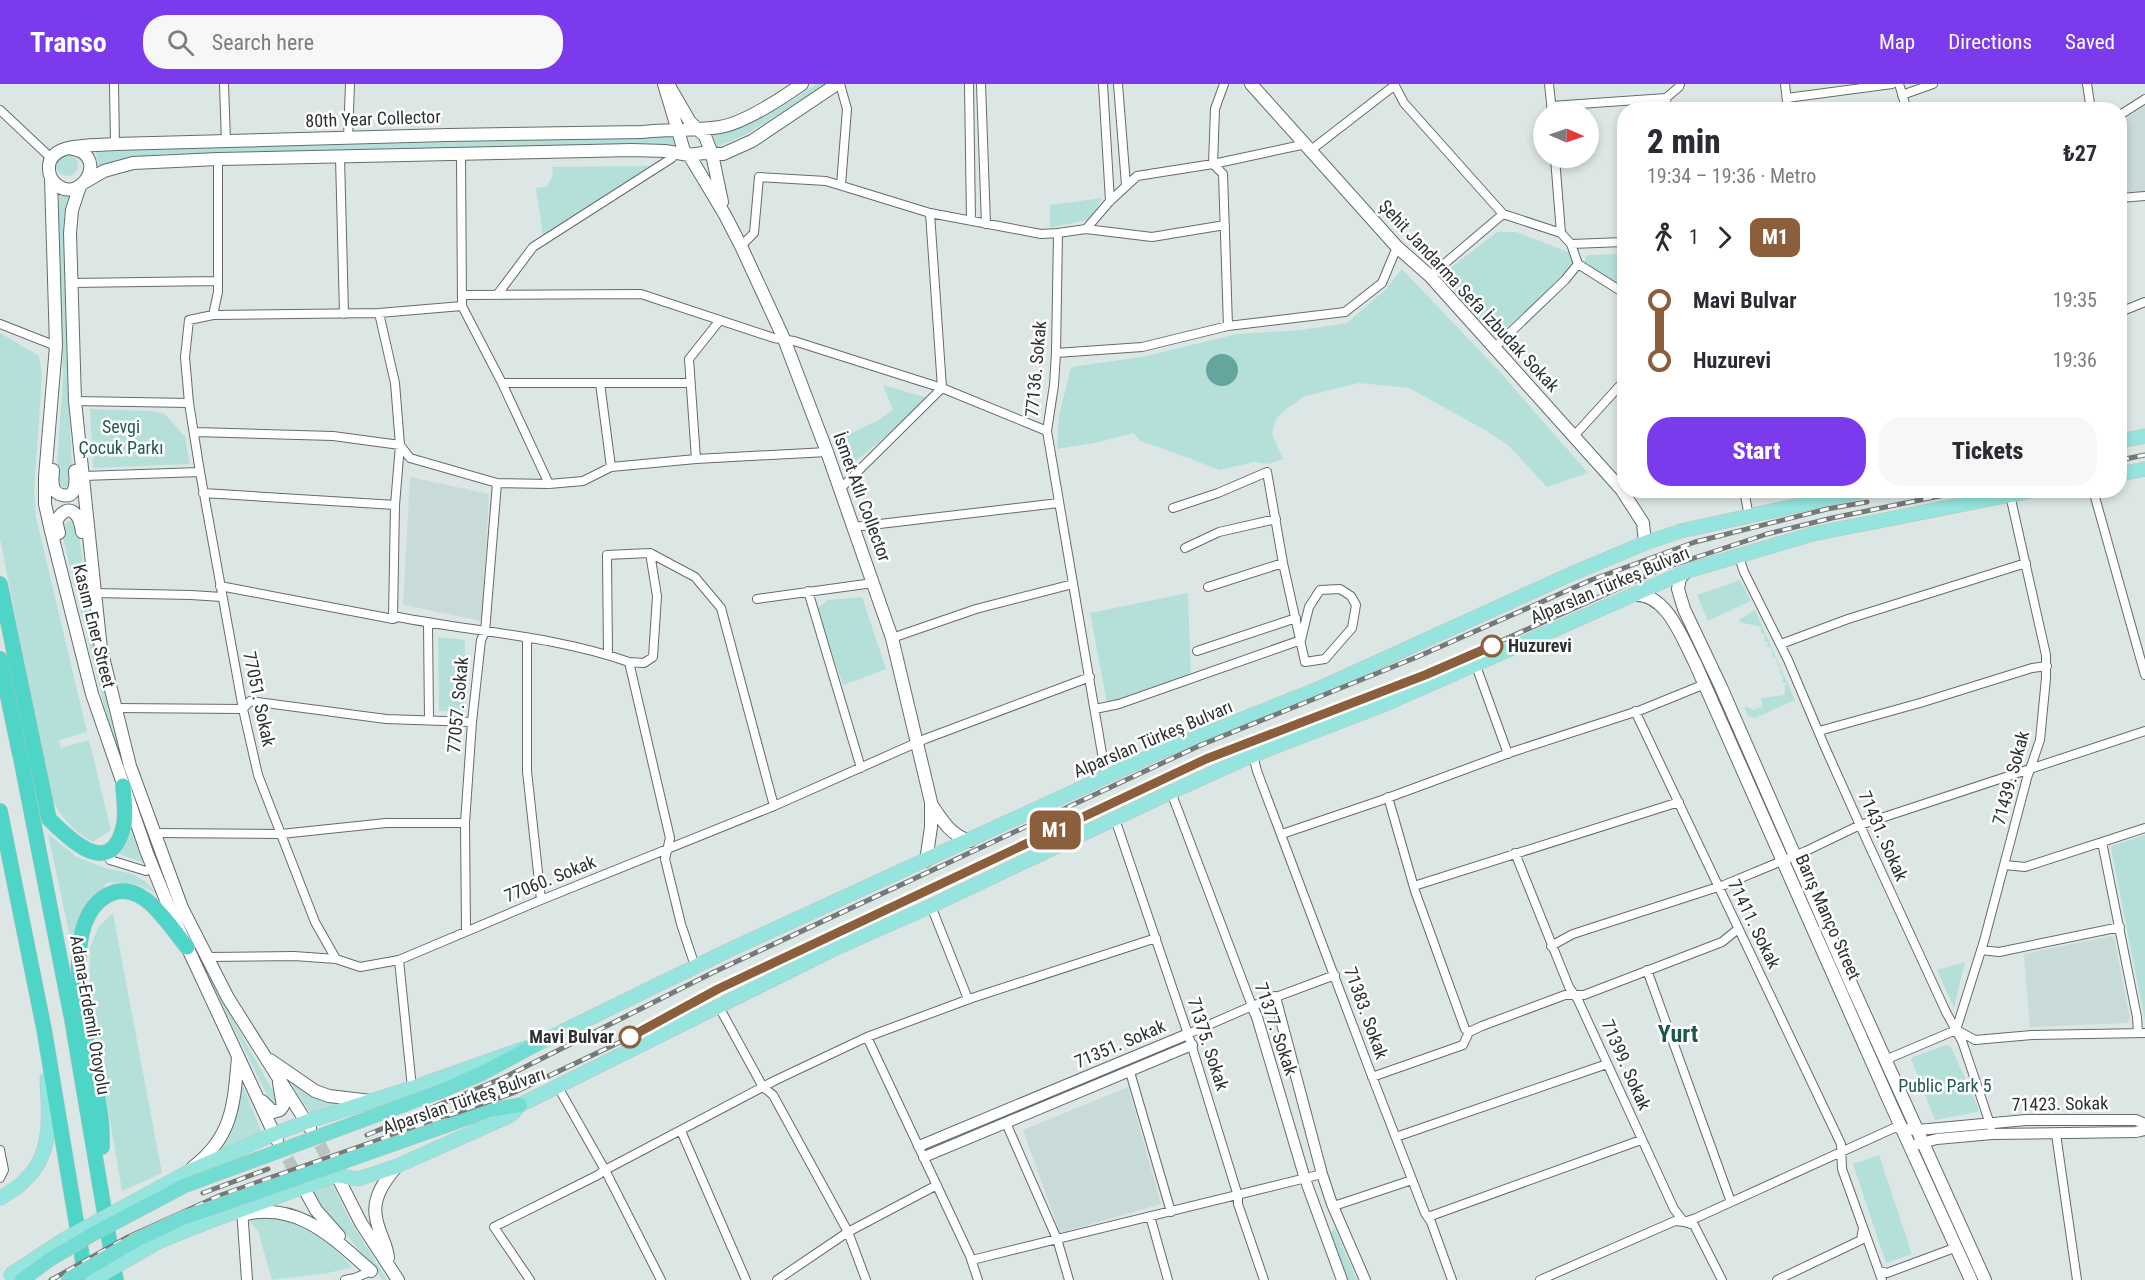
<!DOCTYPE html>
<html lang="en">
<head>
<meta charset="utf-8">
<style>
  body { margin:0; font-family:"Roboto Condensed",sans-serif; background:#f7f7f7; color:#2b2b33; height:100vh; display:flex; flex-direction:column; font-size:22px; white-space:nowrap }
  * { box-sizing:border-box; margin:0 }
  p { font-size:20px; color:#7c7c81 }
  .icon { flex:none; width:33px; height:33px; fill:none; stroke:currentColor; stroke-width:2; stroke-linecap:round; stroke-linejoin:round }
  .map { position:relative; flex:1; overflow:hidden }
  .drawer { position:absolute; left:1617px; top:18px; width:510px; height:396px; display:flex; flex-direction:column; background:#fff; border-radius:24px; box-shadow:0 3px 9px #0003 }
  .drawer>* { flex:none }
  .badge { padding:0 12px; border-radius:9px; font-size:21px; line-height:39px }
  .needle { width:39px; rotate:92deg }
  .controls { position:absolute; left:1533px; top:18px; display:grid; gap:12px }
  .controls a { display:grid; place-items:center; width:66px; height:66px; border-radius:50%; background:#fff; box-shadow:0 3px 9px #0003; font-size:30px }
  .map>.badge { position:absolute; translate:-50% -50%; box-shadow:0 0 0 3px #fff }
  .legs { display:flex; align-items:center; gap:9px; height:66px; padding:0 30px; font-size:20px }
  .legs p { margin-inline-start:auto }
  .headline { display:flex; align-items:center; justify-content:space-between; height:102px; padding:0 30px }
  h1 { font-size:33px; font-weight:800; line-height:45px }
  .button { display:flex; gap:12px; margin-top:auto; padding:12px 30px }
  .button a { flex:1; height:69px; border-radius:24px; background:#7c3aed; color:#fff; font-size:24px; font-weight:800; line-height:69px; text-align:center }
  .button a+a { background:#f7f7f7; color:#2b2b33 }
  ul { padding:0 30px; list-style:none }
  li { display:flex; align-items:center; gap:21px; height:60px; font-size:22px }
  li i { display:grid; place-items:center; width:9px; height:100%; margin:0 8px; background:currentColor }
  li i::after { content:''; width:15px; height:15px; margin:-8px; border:4px solid; border-radius:50%; background:#fff }
  li p { margin-inline-start:auto }
  li:first-child i { background:linear-gradient(#0000 50%,currentColor 0) }
  li:last-child i { background:linear-gradient(currentColor 50%,#0000 0) }
  header { display:flex; align-items:center; gap:36px; box-sizing:border-box; height:84px; padding:0 30px; background:#7c3aed; color:#fff }
  header strong { font-size:28px }
  nav { display:flex; gap:33px; margin-inline-start:auto; font-size:21px }
  .search { width:420px; height:54px; background:#f7f7f7; display:flex; align-items:center; gap:15px; box-sizing:border-box; padding:0 21px; border-radius:24px; color:#7c7c81; font-size:22px }
  .map>svg:first-child { display:block }
  .built { fill:#c8dbd8 }
  .green { fill:#b5e0da }
  .water { fill:#65a59e }
  .lines { fill:none; stroke-linecap:round; stroke-linejoin:round }
  .secondary-tunnel { stroke:#b9c3c1; stroke-width:12; stroke-dasharray:12 6; stroke-linecap:butt }
  .minor-casing { stroke:#646d6c; stroke-width:10 }
  .tertiary-casing { stroke:#646d6c; stroke-width:12 }
  .secondary-casing { stroke:#646d6c; stroke-width:14 }
  .primary-casing { stroke:#c0c1c1; stroke-width:15 }
  .trunk-casing { stroke:#c0c1c1; stroke-width:15 }
  .motorway-casing { stroke:#c0c1c1; stroke-width:16 }
  .minor { stroke:#fff; stroke-width:8 }
  .tertiary { stroke:#fff; stroke-width:10 }
  .secondary { stroke:#fff; stroke-width:12 }
  .primary { stroke:#95e5de; stroke-width:14 }
  .trunk { stroke:#72dcd3; stroke-width:14 }
  .motorway { stroke:#4fd4c8; stroke-width:15 }
  .rail-casing { stroke:#737a79; stroke-width:5 }
  .rail { stroke:#fff; stroke-width:3; stroke-dasharray:9; stroke-linecap:butt }
  .primary-bridge-casing { stroke:#c0c1c1; stroke-width:15; stroke-linecap:butt }
  .trunk-bridge-casing { stroke:#c0c1c1; stroke-width:15; stroke-linecap:butt }
  .primary-bridge { stroke:#95e5de; stroke-width:14 }
  .trunk-bridge { stroke:#72dcd3; stroke-width:14 }
  .line-1-casing { stroke:#fff; stroke-width:14 }
  .line-1 { stroke:#8b5e3c; stroke-width:9 }
  .stop-1-dot { fill:#fff; stroke:#8b5e3c; stroke-width:3 }
  .labels { text-anchor:middle; stroke-width:5; stroke-linejoin:round; paint-order:stroke }
  .street-label { font-size:18px; fill:#2d3131; stroke:#fff }
  .park-label { font-size:18px; fill:#215954; stroke:#fff }
  .stop-label { font-size:18px; font-weight:bold; fill:#2d3131; stroke:#fff; text-anchor:start }
  .district-label { font-size:24px; font-weight:bold; fill:#1c5651; stroke:#fff }
</style>
</head>
<body>
<header>
<strong>Transo</strong>
<div class="search"><svg class="icon" aria-label="search" viewBox="0 0 24 24"><circle cx="10" cy="10" r="6"/><path d="M15 15l6 6"/></svg>Search here</div>
<nav><a>Map</a><a>Directions</a><a>Saved</a></nav>
</header>
<div class="map">
<svg width="2145" height="1196" viewBox="0 0 2145 1196">
  <rect width="100%" height="100%" fill="#dce7e5"/>
  <path class="built" d="M2145,22V107L2120,111V39Z
    M410,393L489,410L482,537L403,521Z
    M2111,852L2114,854L2130,935L2129,937L2126,939L2030,943L2024,870Z
    M1128,1003L1161,1120L1060,1149L1023,1046Z"/>
  <path class="green" d="M816,0H825L747,50L716,63L712,50L746,42L791,17Z
    M671,49L675,63L622,60L164,70L131,74L98,83L96,68L164,65L622,54Z
    M56 81a11 11 0 1 1 22 0a11 11 0 1 1-22 0Z
    M654,82L543,152L536,104L547,102L553,91L552,83Z
    M59,106L73,108L65,177L67,291L73,399L67,404L59,402L56,397L63,291L59,177Z
    M1102,114L1091,135L1050,144V121Z
    M1497,148H1516L1573,170L1571,188L1496,253L1469,225L1447,197L1449,185Z
    M1624,170V207L1584,180L1586,171Z
    M1402,185L1499,287L1588,389L1547,403L1509,362L1485,346L1409,304L1359,299L1305,312L1285,326L1276,335L1272,350L1283,375L1268,380L1254,378L1219,386L1181,371L1140,357L1134,349L1094,359L1057,365L1059,332L1071,283L1141,273L1237,250L1301,246L1347,239L1385,206Z
    M0,249L39,272L42,290L34,407L36,433L87,648L59,656L61,664L89,656L111,746L93,758C74,748 63,735 52,716L0,455Z
    M883,301L925,313L926,320L847,384L835,357L877,337L893,326Z
    M90,325L153,327L165,330L185,353L190,380L93,384Z
    M69,437H74L78,442L94,565L113,645L154,769L165,795L224,920L278,1016L274,1019H271L189,854L153,769L110,646L61,446L64,440Z
    M1740,496L1751,517L1708,537L1697,511Z
    M1188,509L1191,595L1107,619L1090,529Z
    M862,513L886,585L843,601L817,525L828,516Z
    M1755,526L1795,616L1755,634L1748,632L1744,622L1754,626L1762,623L1761,614L1784,611L1786,599L1782,598L1783,591L1780,590L1781,583H1778L1776,574H1773L1771,563H1767L1768,558L1764,557L1765,550L1761,549V543L1739,538L1740,535Z
    M438,553L465,556L464,628L439,627Z
    M132,744L144,779L119,770L127,758Z
    M48,750L77,773L105,784L133,790L146,798L160,813C143,800 129,797 107,799L80,834L71,858Z
    M2145,751V937L2111,764V762Z
    M113,829L162,1089L122,1107L90,919V863L99,842Z
    M1965,878L1954,924L1937,886Z
    M1185,956L1186,959L928,1067L926,1064Z
    M1946,961L1951,963L1979,1026L1977,1028L1935,1036L1911,975L1913,973Z
    M288,994L351,1018L311,1030Z
    M240,995L262,1049L214,1069C235,1042 238,1029 240,995Z
    M1879,1071L1912,1170L1886,1179L1853,1080Z
    M332,1100L350,1136L387,1196H383L312,1109Z
    M262,1133C303,1137 325,1153 352,1183L328,1189L272,1196L258,1147L248,1136Z
    M1334,1143L1357,1196H1345L1329,1156Z"/>
  <path class="water" d="M1206 286a16 16 0 1 1 32 0a16 16 0 1 1-32 0Z"/>
  <g class="lines">
    <path class="secondary-tunnel" d="M311,1045L334,1086
      M279,1059L300,1097"/>
    <g class="minor-casing">
      <path id="minor" d="M114,0L115,60
        M224,0L226,58
        M840,0L847,25L841,101
        M969,0L971,137
        M981,0L986,140
        M1103,0L1110,117
        M1118,0L1126,101
        M1224,0L1215,25L1213,80L1223,90L1228,242
        M1394,0L1404,19L1503,130L1561,149
        M1549,0L1552,28
        M1785,0L1788,26
        M1899,0L1907,26
        M2087,0L2091,26
        M1902,11L1933,0
        M1666,14L1679,3L1680,0
        M1787,14L1892,0
        M1551,22L1666,14L1667,26
        M0,26L51,74
        M2120,31L2145,15
        M348,54L350,0
        M1311,66L1395,1
        M461,70L462,222L502,299L549,400
        M340,73L344,230
        M1555,74L1561,149L1571,160L1578,180L1624,209
        M2120,114L2145,112
        M930,129L942,304
        M1086,145L1152,153L1225,141
        M1571,160L1624,158
        M741,162L754,149L759,93L826,97L930,129L1041,150L1058,149
        M1430,192L1503,130
        M70,199L218,197
        M462,211L641,210L774,254L794,257L942,304L1047,347
        M497,211L533,163L672,74L673,68
        M2120,228L2145,218
        M379,229L395,299L400,361L395,421L393,535
        M213,231L218,208V75
        M0,240L56,262
        M1494,264L1565,196L1578,180
        M1056,269L1142,263L1228,242L1345,228L1382,199L1397,163
        M502,299H690
        M600,299L611,383
        M75,317L189,319
        M195,348L333,352L400,361L410,374L497,399L549,400L583,397L611,383L696,375L827,368
        M1574,352L1624,297
        M696,375L689,275L720,236
        M83,392L200,388
        M840,405L942,304
        M1744,406L1749,433
        M2093,406L2145,591
        M203,409L395,421
        M854,443L1059,419
        M1185,464L1219,448L1276,435
        M1738,470L1744,488L1788,576L1824,661L1868,759L1946,928L1962,957L1991,1043
        M220,502L393,535L398,533C475,548 555,552 629,578L670,754L665,775L681,840L695,882
        M1208,503L1283,479
        M808,507L861,684
        M95,509L191,511L222,513
        M757,515L873,499
        M428,539L429,636
        M527,554V687L541,816
        M892,554L976,525L1073,500
        M1781,560L1848,535L2026,479
        M1197,567L1296,534
        M608,571L607,471L650,469L695,493L721,524L774,722
        M629,578L644,579L653,573L657,512L650,469
        M1475,579L1508,670
        M115,624L243,625L250,617L386,635L472,638
        M1095,625L1119,620L1301,556L1309,523L1320,506L1340,505L1351,512L1356,521L1352,544L1325,575L1305,578L1283,479L1267,388L1218,409L1173,424
        M1635,627L1841,1060L1842,1085L1882,1196
        M1819,647L1920,619L2032,584L2047,582
        M1253,671L1257,687L1370,987L1425,1129L1431,1138L1452,1196
        M1106,693L1047,347L1054,301L1056,269L1058,149L1086,145L1110,117L1137,92L1213,80L1306,60
        M1171,708L1252,922
        M1388,713L1415,807L1465,945L1469,948
        M1115,735L1188,950L1238,1112V1120L1264,1196
        M153,749L281,750L386,739H465
        M1282,750L1382,716L1512,668L1641,626L1705,600
        M2102,758L2137,933L2138,949
        M1515,769L1569,903L1578,916L1674,1125L1684,1138L1694,1141L1722,1196
        M110,776L146,787
        M2005,781L2025,783L2145,744
        M1414,802L1679,718
        M931,822L968,915
        M466,847L465,739L472,638L481,556L485,548L497,399
        M1551,862L1573,850L1724,801L1806,767L1860,741L2145,647
        M1981,866L1999,868L2120,843
        M207,873L294,872L336,875L360,883L399,876L541,816L774,722L925,655L1090,593
        M336,875L315,838L258,691L243,625L200,388L189,319L185,273L189,236L213,231L379,229L462,222
        M399,876L412,1004
        M1647,886L1731,1118
        M719,923L763,1003L773,1011L848,1148L866,1196
        M1956,946L1984,857L2027,694L2040,656L2046,594V571L2010,411
        M1957,946L1975,956L2032,951L2145,949
        M1188,950L1252,922L1335,891
        M867,953L970,1172L978,1196
        M1885,976L1956,946
        M1130,988L1171,1128
        M1372,993L1463,961L1469,948L1482,942L1565,911H1584L1722,858L1738,845
        M558,1003L605,1086L661,1196
        M1006,1039L1057,1155L1069,1196
        M681,1047L746,1196
        M2056,1050L2077,1196
        M1396,1053L1607,980
        M0,1066L4,1086L0,1094
        M1332,1120L1337,1121L1412,1096
        M1150,1132L1168,1196
        M1428,1133L1641,1056
        M972,1176L1322,1090
        M1879,1187L1887,1189L1957,1163
        M345,1196L355,1194L371,1187
        M530,1196L494,1143L598,1091L605,1086L776,996L867,953L972,914L1156,854
        M777,1196L848,1148L937,1101
        M1540,1196L1675,1137L1684,1138L1696,1134L1894,1044L1903,1045
        M1777,1196L1861,1156L1863,1144"/>
    </g>
    <g class="tertiary-casing">
      <path id="tertiary" d="M1275,913L1322,1090L1332,1120L1365,1196
        M1252,922L1257,933L1305,1095L1342,1196
        M1903,1045L1918,1046L2026,1036H2136L2145,1040
        M919,1062L1188,950
        M1910,1062L1937,1055L1992,1050L2136,1048L2145,1046
        M924,1073L1192,961
        M242,1125L247,1196"/>
    </g>
    <g class="secondary-casing">
      <path id="secondary" d="M664,0L684,67L689,71L725,131L741,162L784,255L827,368L892,554L931,718V743L926,777
        M668,0L690,38L705,52L712,70L722,118
        M1251,0L1397,163L1430,192L1621,405L1643,439L1645,459
        M69,64C73,65 78,66 82,68C104,82 78,118 57,101C52,97 49,92 49,85C47,57 96,62 115,60L448,51L642,48C668,45 695,47 720,43C744,39 782,14 802,0
        M51,94L56,262L45,393V420L51,447L92,610L147,769L170,826L277,1056
        M85,98L104,87L133,79L218,75L632,66L665,67L689,71L703,69L723,70L752,57L837,0
        M80,102L72,126L70,149L75,317L95,509L101,565L130,682L182,824L228,914L310,1044
        M53,386C53,392 51,399 54,405C56,409 58,410 62,411C77,415 76,397 75,387
        M59,449L56,437C69,416 80,430 82,448
        M1687,487L1680,494L1678,505L1684,525L1721,603L1848,893L1985,1196
        M1632,511C1666,507 1682,554 1695,579L1891,1021L1971,1196
        M931,720C942,736 950,751 970,757
        M270,976L315,1007L329,1012L371,1017
        M262,1017L273,1028L280,1026L283,1022L279,999
        M193,1083C233,1053 234,1019 238,973
        M334,1086L361,1139L398,1196
        M300,1097L316,1126L339,1152
        M242,1131C297,1116 333,1154 371,1187
        M388,1174C387,1160 378,1148 376,1133C372,1114 385,1096 397,1082"/>
    </g>
    <g class="primary-casing">
      <path id="primary" d="M2120,357L2145,352
        M2120,390L2145,385
        M186,1089L274,1050L306,1038L412,1004L537,960L725,868L1160,668L1318,605L1569,491L1645,459L1681,447L1868,406
        M0,1114C53,1086 50,1048 47,995
        M210,1137L337,1091L358,1095L397,1082L511,1031L520,1021L834,865L931,822L1171,708L1253,671L1388,619L1687,487L1813,450L2036,406"/>
    </g>
    <g class="trunk-casing">
      <path id="trunk" d="M439,1008L483,989L537,960
        M448,1041L489,1026L520,1021"/>
    </g>
    <g class="motorway-casing">
      <path id="motorway" d="M0,500L49,735C72,758 112,796 124,740C126,729 124,714 123,702
        M0,575L20,671
        M21,675L72,936L116,1196
        M0,727L44,945L86,1196
        M102,1063C102,1054 102,1045 101,1036C96,984 50,845 106,812C141,791 168,841 187,863"/>
    </g>
    <use href="#minor" class="minor"/>
    <use href="#tertiary" class="tertiary"/>
    <use href="#secondary" class="secondary"/>
    <use href="#primary" class="primary"/>
    <use href="#trunk" class="trunk"/>
    <use href="#motorway" class="motorway"/>
    <g class="rail-casing">
      <path id="rail" d="M2120,376L2145,371
        M367,1051L505,993L714,888L1201,661L1417,573L1591,496L1695,458L1827,425L1867,418
        M203,1109L268,1085
        M51,1196L128,1153L221,1111L513,1009L641,948L718,905L1206,675L1425,591L1664,484L1767,450L1832,434L1969,406"/>
    </g>
    <use href="#rail" class="rail"/>
    <g class="primary-bridge-casing">
      <path id="primary-bridge" d="M10,1191L65,1155L186,1089
        M92,1196L160,1157L210,1137"/>
    </g>
    <g class="trunk-bridge-casing">
      <path id="trunk-bridge" d="M22,1196L49,1176L93,1150L184,1102L439,1008
        M68,1196L138,1155L183,1134L448,1041"/>
    </g>
    <use href="#primary-bridge" class="primary-bridge"/>
    <use href="#trunk-bridge" class="trunk-bridge"/>
  </g>
  <g class="lines">
    <g class="line-1-casing">
      <path id="line-1" d="M630,953L718,905L1206,675L1425,591L1492,562"/>
    </g>
    <use href="#line-1" class="line-1"/>
  </g>
  <g class="stop-1-dot">
    <circle cx="1492" cy="562" r="10"/>
    <circle cx="630" cy="953" r="10"/>
  </g>
  <g class="labels">
    <g class="street-label">
      <text transform="translate(373 35) rotate(-2)" y="6">80th Year Collector</text>
      <text transform="translate(1469 212) rotate(47)" y="6">Şehit Jandarma Sefa İzbudak Sokak</text>
      <text transform="translate(1036 285) rotate(-85)" y="6">77136. Sokak</text>
      <text transform="translate(862 413) rotate(70)" y="6">İsmet Atlı Collector</text>
      <text transform="translate(1610 501) rotate(-23)" y="6">Alparslan Türkeş Bulvarı</text>
      <text transform="translate(94 542) rotate(76)" y="6">Kasım Ener Street</text>
      <text transform="translate(259 615) rotate(78)" y="6">77051. Sokak</text>
      <text transform="translate(458 621) rotate(-85)" y="6">77057. Sokak</text>
      <text transform="translate(1153 655) rotate(-23)" y="6">Alparslan Türkeş Bulvarı</text>
      <text transform="translate(2011 694) rotate(-75)" y="6">71439. Sokak</text>
      <text transform="translate(1883 752) rotate(66)" y="6">71431. Sokak</text>
      <text transform="translate(550 795) rotate(-22)" y="6">77060. Sokak</text>
      <text transform="translate(1828 833) rotate(66)" y="6">Barış Manço Street</text>
      <text transform="translate(1754 840) rotate(64)" y="6">71411. Sokak</text>
      <text transform="translate(1366 929) rotate(70)" y="6">71383. Sokak</text>
      <text transform="translate(90 931) rotate(80)" y="6">Adana-Erdemli Otoyolu</text>
      <text transform="translate(1276 945) rotate(71)" y="6">71377. Sokak</text>
      <text transform="translate(1120 960) rotate(-23)" y="6">71351. Sokak</text>
      <text transform="translate(1208 960) rotate(72)" y="6">71375. Sokak</text>
      <text transform="translate(1626 981) rotate(66)" y="6">71399. Sokak</text>
      <text transform="translate(464 1017) rotate(-19)" y="6">Alparslan Türkeş Bulvarı</text>
      <text transform="translate(2060 1020) rotate(-1)" y="6">71423. Sokak</text>
    </g>
    <g class="park-label">
      <text x="121" y="349">Sevgi<tspan x="121" dy="21">Çocuk Parkı</tspan></text>
      <text x="1945" y="1008">Public Park 5</text>
    </g>
    <g class="stop-label">
      <text x="1508" y="568">Huzurevi</text>
      <text x="614" y="959" text-anchor="end">Mavi Bulvar</text>
    </g>
    <g class="district-label">
      <text x="1678" y="958">Yurt</text>
    </g>
  </g>
</svg>
<div class="controls">
<a><svg class="needle" viewBox="-14 -14 28 28"><path d="M0-13l5 13h-10z" fill="#e53935"/><path d="M0 13l5-13h-10z" fill="#7c7c81"/></svg></a>
</div>
<b class="badge" style="left:1055px;top:746px;background:#8b5e3c;color:#fff">M1</b>
<section class="drawer">
<div class="headline"><div><h1>2 min</h1><p>19:34 – 19:36 · Metro</p></div><b>₺27</b></div>
<div class="legs"><svg class="icon" aria-label="walk" viewBox="0 0 24 24"><circle cx="13" cy="4" r="2"/><path d="M13 8l-2 6 4 7M11 14l-3 7M7 12l3-4h3l4 4"/></svg>1<svg class="icon" aria-label="forward" viewBox="0 0 24 24"><path d="M9 5l7 7-7 7"/></svg><b class="badge" style="background:#8b5e3c;color:#fff">M1</b></div>
<ul>
<li><i style="color:#8b5e3c"></i><b>Mavi Bulvar</b><p>19:35</p></li>
<li><i style="color:#8b5e3c"></i><b>Huzurevi</b><p>19:36</p></li>
</ul>
<div class="button"><a>Start</a><a>Tickets</a></div>
</section>
</div>
</body>
</html>
